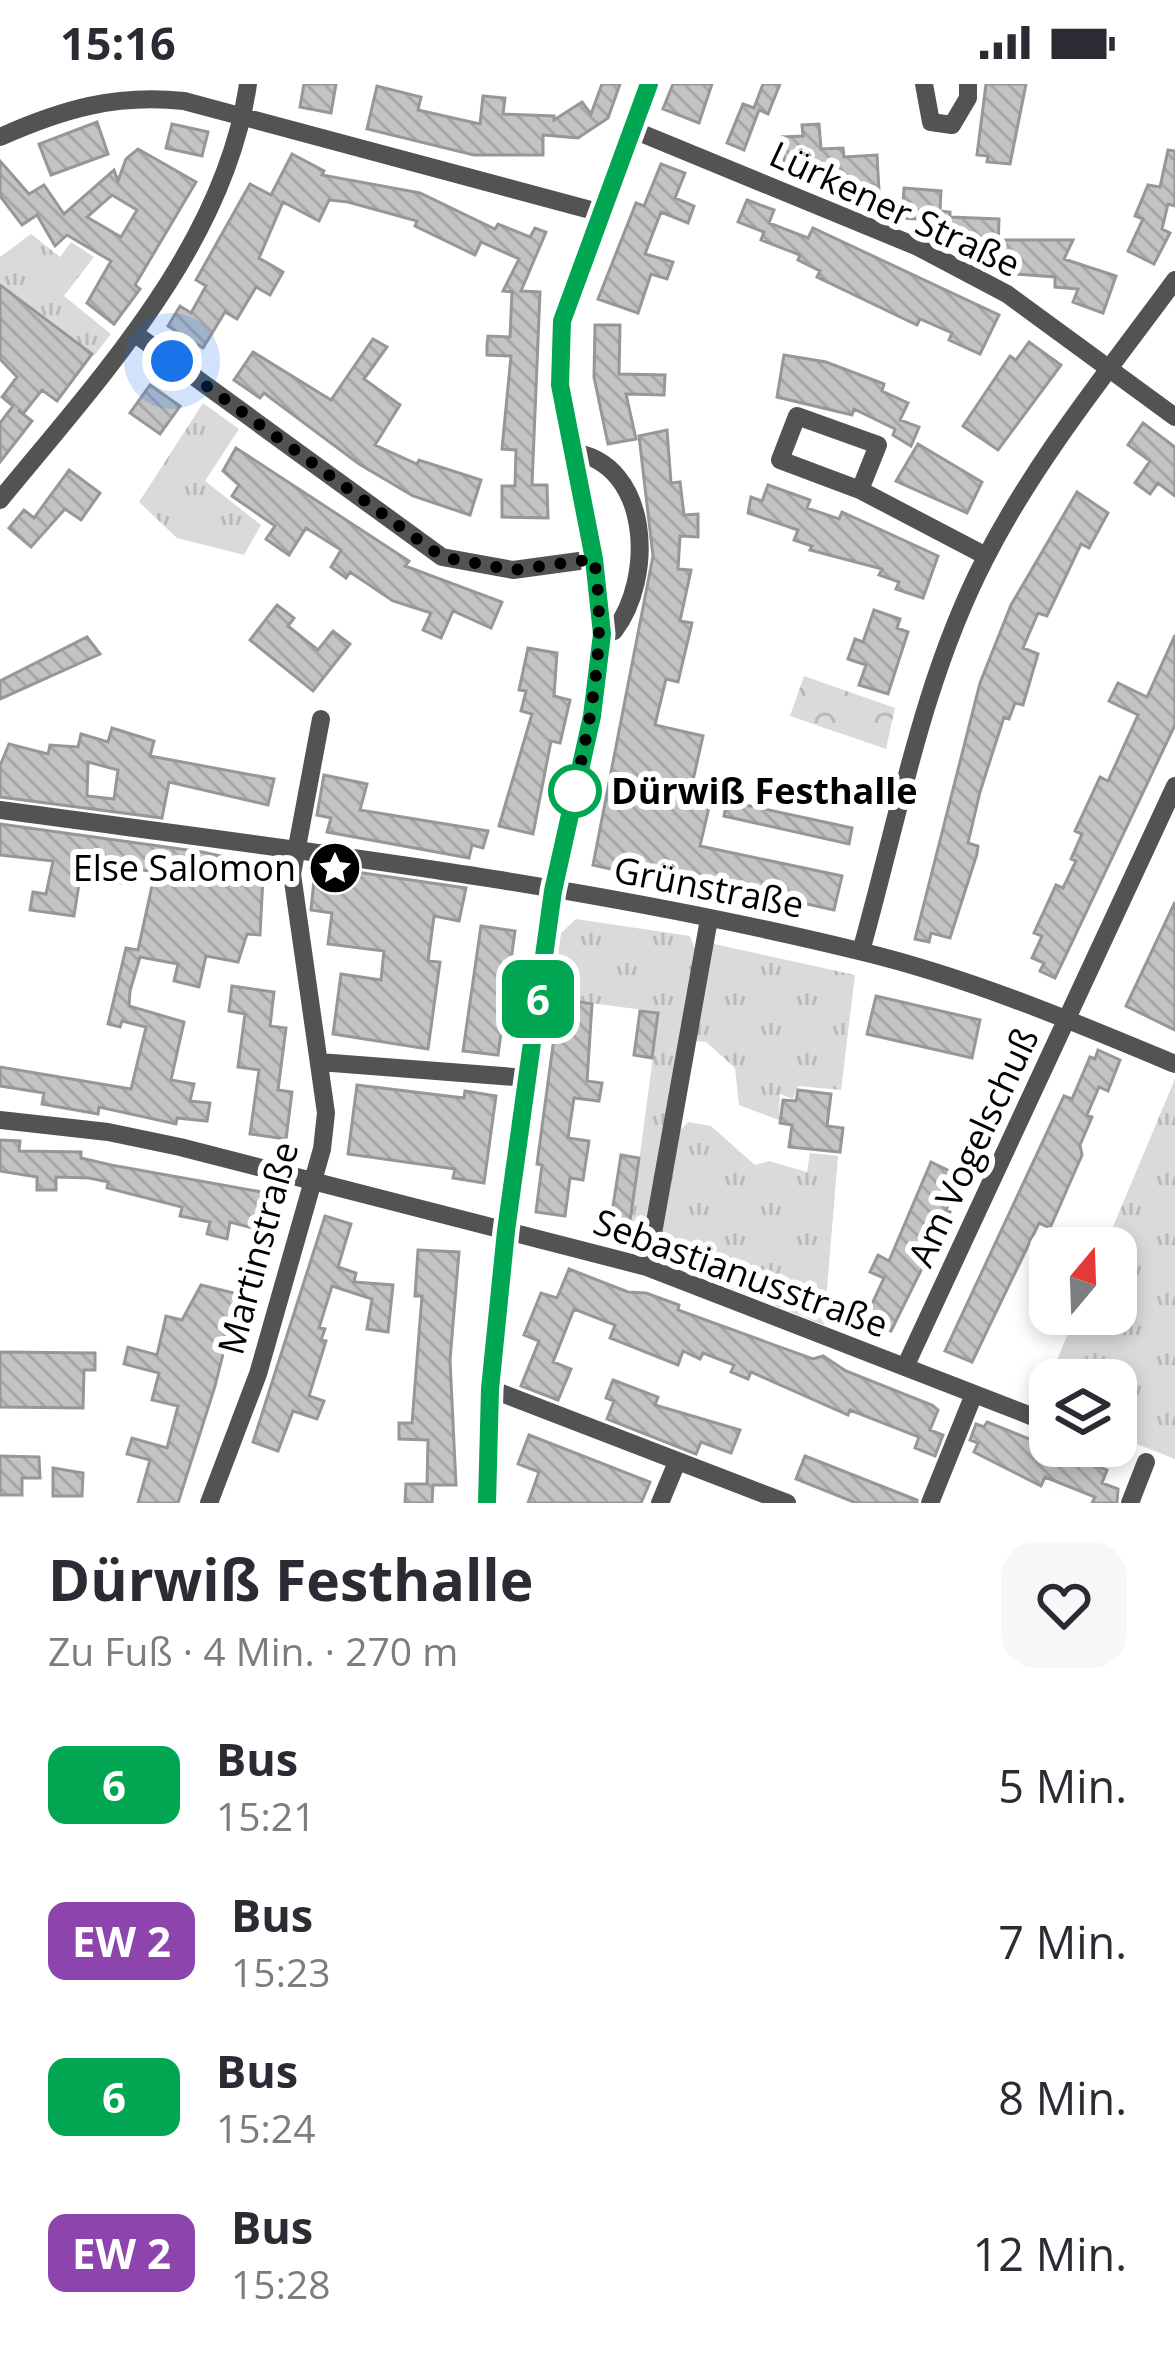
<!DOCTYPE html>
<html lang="de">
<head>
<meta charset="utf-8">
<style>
  body { margin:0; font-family:"Open Sans",sans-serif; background:#f7f7f7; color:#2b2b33; height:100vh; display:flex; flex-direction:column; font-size:45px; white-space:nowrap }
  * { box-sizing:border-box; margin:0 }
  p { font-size:39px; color:#7c7c81 }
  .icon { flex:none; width:66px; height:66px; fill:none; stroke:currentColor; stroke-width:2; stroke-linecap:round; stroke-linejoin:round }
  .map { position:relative; height:1419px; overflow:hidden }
  .panel { display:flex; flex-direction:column; background:#fff; flex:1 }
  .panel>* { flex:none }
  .badge { padding:0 24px; border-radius:18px; font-size:42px; line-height:78px }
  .needle { width:78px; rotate:19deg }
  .controls { position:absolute; left:1029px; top:1143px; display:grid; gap:24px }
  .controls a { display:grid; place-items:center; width:108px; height:108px; border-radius:24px; background:#fff; box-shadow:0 6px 18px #0003; font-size:60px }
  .you { position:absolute; width:60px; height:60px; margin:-30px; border:9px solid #fff; border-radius:50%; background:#1a73e8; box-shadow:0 0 0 18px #1a73e833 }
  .map>.badge { position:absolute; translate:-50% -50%; box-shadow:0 0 0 6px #fff }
  .round { display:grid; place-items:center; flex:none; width:126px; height:126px; border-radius:36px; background:#f7f7f7 }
  .summary { display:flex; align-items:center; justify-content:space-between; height:204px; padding:0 48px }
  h1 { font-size:57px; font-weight:700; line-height:90px }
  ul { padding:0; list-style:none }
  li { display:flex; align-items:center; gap:36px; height:156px; padding:0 48px }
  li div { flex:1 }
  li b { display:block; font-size:45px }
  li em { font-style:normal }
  li .badge { min-width:132px; font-weight:700; text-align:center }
  .status { display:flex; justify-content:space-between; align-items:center; height:84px; padding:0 60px; background:#fff; direction:ltr }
  .status svg { height:33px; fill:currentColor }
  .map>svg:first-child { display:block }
  .grass { fill:url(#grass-tufts) }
  .park { fill:url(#park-crowns) }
  .building { fill:url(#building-back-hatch); stroke:#979797; stroke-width:3; fill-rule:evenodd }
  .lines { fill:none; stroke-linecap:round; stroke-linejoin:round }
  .street { stroke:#535353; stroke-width:18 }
  .line-casing { stroke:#fff; stroke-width:27 }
  .line { stroke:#00a651; stroke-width:18 }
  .walk { stroke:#000; stroke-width:12; stroke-dasharray:0 21.6 }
  .stop-dot { fill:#fff; stroke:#00a651; stroke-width:6 }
  .labels { text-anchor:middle; stroke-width:12; stroke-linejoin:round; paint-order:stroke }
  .street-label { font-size:36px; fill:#000; stroke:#fff }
  .stop-label { font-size:36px; font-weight:bold; fill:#000; stroke:#fff; text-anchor:start }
  .poi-label { font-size:36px; fill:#000; stroke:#fff; text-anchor:end }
</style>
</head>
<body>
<div class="status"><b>15:16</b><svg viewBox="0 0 49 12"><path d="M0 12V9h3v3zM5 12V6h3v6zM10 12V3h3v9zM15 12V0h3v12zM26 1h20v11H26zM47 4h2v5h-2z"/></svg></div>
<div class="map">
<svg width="1175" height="1419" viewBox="0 0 1175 1419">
  <defs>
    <pattern id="grass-tufts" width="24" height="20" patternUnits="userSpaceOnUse" patternTransform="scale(3)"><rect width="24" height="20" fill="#dadada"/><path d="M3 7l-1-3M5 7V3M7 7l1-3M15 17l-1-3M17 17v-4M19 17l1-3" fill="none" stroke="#b9b9b9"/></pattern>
    <pattern id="park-crowns" width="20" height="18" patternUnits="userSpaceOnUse" patternTransform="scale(3)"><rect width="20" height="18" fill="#dadada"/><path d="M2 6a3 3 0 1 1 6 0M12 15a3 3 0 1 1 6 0" fill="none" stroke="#b9b9b9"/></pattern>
    <pattern id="building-back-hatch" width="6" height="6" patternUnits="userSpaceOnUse" patternTransform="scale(3)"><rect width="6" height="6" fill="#c3c3c3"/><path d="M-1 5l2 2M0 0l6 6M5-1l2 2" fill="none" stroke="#a6a6a6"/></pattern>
  </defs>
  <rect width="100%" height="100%" fill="#fff"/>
  <path class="grass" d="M31,150L60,173L71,158L94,173L64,212L111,250L94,272L0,199V173Z
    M203,319L239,345L205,397L261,441L244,471L177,454L139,418Z
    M576,835L690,852L696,868L644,1165L628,1160L659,928L552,914L561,849Z
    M710,859L855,891L841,1006L798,1002L793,1015L780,1010L779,1036L739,1021L735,984L706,958L693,957Z
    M1175,995V1375L1116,1352V1296H1050V1326L1038,1322L1076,1230H1116V1164H1104Z
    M688,1038L711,1042L755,1081L769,1077L807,1088L810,1069L838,1072L824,1241L658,1176L676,1051Z"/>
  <path class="park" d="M804,592L895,624L886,665L790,632Z"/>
  <path class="building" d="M304,0H336L331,29L300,23Z
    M602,0H620L608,34L578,54L543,51V71H474L367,45L377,2L421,13L418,26L480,40L483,12L505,14L503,30L554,32V36L582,18L591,30Z
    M673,0H712L699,39L663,25Z
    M763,0H780L768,30L759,26L744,66L727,59L743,20L754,24Z
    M986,0H1026L1010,80L987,78L988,72L977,71Z
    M97,38L108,70L51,91L39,60Z
    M172,40L208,48L202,72L166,64Z
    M819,40L821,65L843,64L844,73L877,71L879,107L845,109V99L823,98L821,81L785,84L782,53L803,52L802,41Z
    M138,65L196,98L135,201L140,205L114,240L87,219L111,177L67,151L55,162L37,131L22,141L0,112V77L29,110L44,101L64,130L114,86L118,97L126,75ZM112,111L137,126L121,153L87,133Z
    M1168,66L1175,67V122L1168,120L1162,145L1170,149L1154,180L1128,167L1143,135L1135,132L1148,101L1160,103Z
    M292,70L324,87L322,91L420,109L495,145L498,140L530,153L535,144L546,148L521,207L540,208L532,401H547L548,434L502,433V402H515L516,366L502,365L511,272L487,271V261L488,252L510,253L512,208L503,207L519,175L481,158L475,171L415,142L417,137L348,118L329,116L319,137L283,118L259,174L283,188L270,211L256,203L237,235L225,228L203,264L168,242L180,222L191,229L206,202L196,196L250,100L271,111Z
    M661,80L685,89L675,114L694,122L688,139L661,128L645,170L673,178L667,195L651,190L638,229L598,215L636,119L644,122Z
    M904,104L941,107L940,127L950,128V133L999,135L998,165L962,163L963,148L933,146V136L902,134Z
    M747,116L774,126L769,139L808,154L813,144L999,231L980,270L949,256L952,249L920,235L917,241L817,193L820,187L798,176L800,171L761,156L764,148L738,138Z
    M999,156H1073L1064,175L1116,192L1103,229L1073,218L1078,205L1055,203V193L1016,190L1017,175L998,174Z
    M0,201L92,270L57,317L42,306L23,330L18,326L32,337L0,378V339L13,322L2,313L17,293L0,275Z
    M595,241H620L619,290L665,291L664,311L626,310L636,355L608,360L594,293Z
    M373,255L387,263L364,295L400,321L375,361L417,380L419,376L481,396L470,431L413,412L359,380L264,309L260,314L234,296L253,268L331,316Z
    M1029,258L1061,281L998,366L963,342L1010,272L1016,276Z
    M784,271L826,278L884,300L882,307L908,319L900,336L919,343L911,362L893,351L895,345L854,325L852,331L777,313Z
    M150,301L180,322L160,350L130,329Z
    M1143,339L1175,363V412L1158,399L1150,410L1135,399L1150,377L1128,361Z
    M667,346L671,399L680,398L684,431L698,430V453L680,452L678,485L691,486L680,537L692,539L678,598L666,595L655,641L703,652L689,714L710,719L700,762L842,792L834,826L693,795L692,803L593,781L653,472L639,352Z
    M918,360L982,398L967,429L896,397Z
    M236,364L409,477L405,482L502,518L491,544L453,527L441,554L423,546L431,529L393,517L350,488L346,494L331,483L341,466L306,444L289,471L266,455L275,442L232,412L239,401L223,387Z
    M69,386L100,409L81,436L65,425L31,463L9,444L24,426L34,434Z
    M768,401L810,416L807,424L839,435L842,428L938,472L923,514L896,505L899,498L879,491L882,485L810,466L812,462L794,456L798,446L748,429L751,413L762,417Z
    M1077,408L1108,429L1089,464L1081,460L1047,532L1038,529L1023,564L1038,570L1023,621L1015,619L1009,635L1004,633L980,708L968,759L978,762L977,770L950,854L931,849L929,858L915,855L980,599L1011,521Z
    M277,521L294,534L288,542L318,566L333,547L350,560L313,607L250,556Z
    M874,526L900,535L897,544L908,548L888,610L859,601L866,581L848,575L855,555L863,558Z
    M1175,551V641L1055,894L1040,887L1044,879L1032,874L1042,852L1034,849L1056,801L1063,804L1076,777L1071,775L1082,750L1075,747L1100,693L1108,697L1138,631L1109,617L1118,599L1147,613Z
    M87,553L100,570L0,615V597Z
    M528,564L557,569L554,612L570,616L560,659L551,657L533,750L499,742L532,630L521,627L526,607L519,606Z
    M112,644L154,657L150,672L274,695L268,721L169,698L162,734L0,713V682L9,660L48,670L50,661L78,663L81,650L108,658ZM88,678L118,686L114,715L87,712Z
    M324,691L367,700L360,726L488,747L483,764L472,761L469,774L327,748L331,734L317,731Z
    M727,717L852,744L849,760L724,732Z
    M0,740L202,768L234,775L231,789L263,793L260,851L247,850L238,878L206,872L199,903L174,897L178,880L140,873L130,907L129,922L184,938L171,996L194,1000L190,1017L210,1019L207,1037L177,1034L176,1040L99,1023L98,1030L42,1020L44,1009L0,1002V983L131,1005L146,943L122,937L120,943L108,940L126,864L138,866L155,788L124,783L122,799L80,793L74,832L30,826L33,808L46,810L53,777L0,771Z
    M356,788L466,804L459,837L434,832L428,877L440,878L428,965L333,950L341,890L381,896L384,867L328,860L332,829L311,826L314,796L354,799Z
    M1175,818V946L1126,922Z
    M481,842L515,847L498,971L463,967Z
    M232,902L274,908L270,942L286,944L278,1006L292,1008L286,1055L250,1050L259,986L238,983L245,930L229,927Z
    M876,912L980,936L972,974L867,950Z
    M574,917L592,920L587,997L602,999L599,1017L574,1014L568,1054L589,1057L583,1096L570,1094L565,1132L536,1128L542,1081L537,1080L558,924L573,926Z
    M640,927L658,929L652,974L634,971Z
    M1098,966L1120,976L1108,1007L1099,1003L1087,1031L1092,1033L1080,1061L1082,1071L1050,1144L1039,1139L972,1278L945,1267L1064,1012L1072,1015L1090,973L1095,975Z
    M357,1001L464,1014L465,1007L496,1012L484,1099L453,1094L455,1085L348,1070Z
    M798,1006L831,1010L827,1042L843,1044L840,1068L789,1063L792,1041L780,1039L783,1016L796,1017Z
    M0,1056L20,1057L19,1067L81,1068V1074L111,1081L284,1112L275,1150L230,1138L227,1155L207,1150L210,1138L180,1132L182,1123L107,1104L108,1098L89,1094L56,1093V1106H37V1093L0,1087Z
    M621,1071L639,1074L629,1144L610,1141Z
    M931,1078L962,1093L946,1126L950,1128L891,1247L865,1235L884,1194L870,1188L878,1171L889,1177Z
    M325,1132L351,1140L338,1183L356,1189L354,1198L393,1201L388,1248L367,1245L372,1215L332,1202L319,1244L325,1245L321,1256L326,1257L309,1312L324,1317L317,1335L293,1327L278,1367L253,1358Z
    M418,1166L459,1168L450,1276L456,1401H433L432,1419H405L406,1400H427L428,1356L399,1355V1339H412L422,1212H415Z
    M569,1185L628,1208L646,1209L679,1221L678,1226L813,1275L823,1272L846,1287L932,1321L938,1326L930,1346L943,1351L935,1372L915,1364L919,1353L850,1326L848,1331L751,1288L748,1295L731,1288L734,1281L703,1269L700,1275L683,1267L678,1281L610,1254L615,1241L574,1225L553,1278L571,1285L558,1316L521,1302L539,1257L524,1251L541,1209L557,1214Z
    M201,1201L238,1210L215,1302L178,1419H138L150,1376L127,1370L132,1354L167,1364L178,1322L152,1316L159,1289L124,1280L128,1263L157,1271L166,1232L182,1236Z
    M0,1268L95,1269V1286H84L83,1324L0,1323Z
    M613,1296L658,1313L655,1321L740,1346L731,1369L701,1358L696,1370L607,1335L614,1317L606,1314Z
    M987,1338L1107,1386L1102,1399L1118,1405L1117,1419H1092L1095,1413L1045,1393L1041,1402L974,1368L978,1359L970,1356L976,1340L984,1343Z
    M529,1351L650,1398L641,1419H528L539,1388L518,1380Z
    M0,1372L39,1373L40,1394H22V1411H0Z
    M805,1372L917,1416V1419H856L796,1395Z
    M53,1384L83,1389L82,1412H53Z"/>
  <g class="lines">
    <path class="street" d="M924,0L931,38L952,41L968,14V0
      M631,45L918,163L1007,210L1175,333
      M0,53C63,25 115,10 184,17L598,128
      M134,249L442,473L513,486L594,475
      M797,332L878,361L860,406L780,376Z
      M572,368C651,379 655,494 614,547L602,550
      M860,406L986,472
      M0,416C99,295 225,161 248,0
      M0,726C287,765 577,798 859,867C968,893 1072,937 1175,980
      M861,867C898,736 922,597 985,475C1036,375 1109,286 1175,196
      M319,978L528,994
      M0,1036L108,1048L180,1063L647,1183L1031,1332
      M647,1183L709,835
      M905,1283L1175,702
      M491,1305L787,1419
      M209,1419L258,1290L322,1065L326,1029L292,790L321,635
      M487,1419L491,1305L506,1146L553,807L592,631L602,550L594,475L560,301L562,237L649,0
      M660,1419L677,1378
      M930,1419L974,1310
      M1130,1419L1146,1378"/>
  </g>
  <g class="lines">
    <g class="line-casing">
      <path id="line" d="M487,1419L490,1305L506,1147L553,807L592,632L602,550L594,475L560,301L562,237L649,0"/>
    </g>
    <use href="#line" class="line"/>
    <path class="walk" d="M172,277L442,473L513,486L594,475C608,561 590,636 572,720L575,707"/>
  </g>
  <defs>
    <g id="sight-disc" transform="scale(2.7)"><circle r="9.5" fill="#000" stroke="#fff"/><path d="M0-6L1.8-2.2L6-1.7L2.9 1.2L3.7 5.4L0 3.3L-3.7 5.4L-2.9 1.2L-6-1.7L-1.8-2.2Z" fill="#fff"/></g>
  </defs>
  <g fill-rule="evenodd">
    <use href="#sight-disc" x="335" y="784"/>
  </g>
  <circle class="stop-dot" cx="575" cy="707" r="24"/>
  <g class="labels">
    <g class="street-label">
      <text transform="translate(895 125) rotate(25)" y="13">Lürkener Straße</text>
      <text transform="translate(709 803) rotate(11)" y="13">Grünstraße</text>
      <text transform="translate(973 1063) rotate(-65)" y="13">Am Vogelschuß</text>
      <text transform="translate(258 1164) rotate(-75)" y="13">Martinstraße</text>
      <text transform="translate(741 1189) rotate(20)" y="13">Sebastianusstraße</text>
    </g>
    <g class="stop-label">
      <text x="611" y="720">Dürwiß Festhalle</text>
    </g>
    <g class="poi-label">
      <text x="296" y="797">Else Salomon</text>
    </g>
  </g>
</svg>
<div class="controls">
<a><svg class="needle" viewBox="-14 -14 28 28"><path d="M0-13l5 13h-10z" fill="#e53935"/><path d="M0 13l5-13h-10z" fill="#7c7c81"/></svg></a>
<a><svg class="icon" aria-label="layers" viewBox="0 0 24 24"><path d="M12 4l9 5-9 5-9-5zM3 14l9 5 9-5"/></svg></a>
</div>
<div class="you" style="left:172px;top:277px"></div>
<b class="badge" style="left:538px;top:915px;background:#00a651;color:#fff">6</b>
</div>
<section class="panel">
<div class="summary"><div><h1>Dürwiß Festhalle</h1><p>Zu Fuß · 4 Min. · 270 m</p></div><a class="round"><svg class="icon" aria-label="heart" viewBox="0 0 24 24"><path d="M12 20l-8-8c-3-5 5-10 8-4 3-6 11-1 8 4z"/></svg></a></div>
<ul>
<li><span class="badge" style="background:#00a651;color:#fff">6</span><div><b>Bus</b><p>15:21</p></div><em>5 Min.</em></li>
<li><span class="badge" style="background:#8e44ad;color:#fff">EW 2</span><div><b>Bus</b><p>15:23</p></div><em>7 Min.</em></li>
<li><span class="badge" style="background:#00a651;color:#fff">6</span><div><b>Bus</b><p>15:24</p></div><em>8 Min.</em></li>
<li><span class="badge" style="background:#8e44ad;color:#fff">EW 2</span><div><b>Bus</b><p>15:28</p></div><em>12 Min.</em></li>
</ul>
</section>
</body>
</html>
